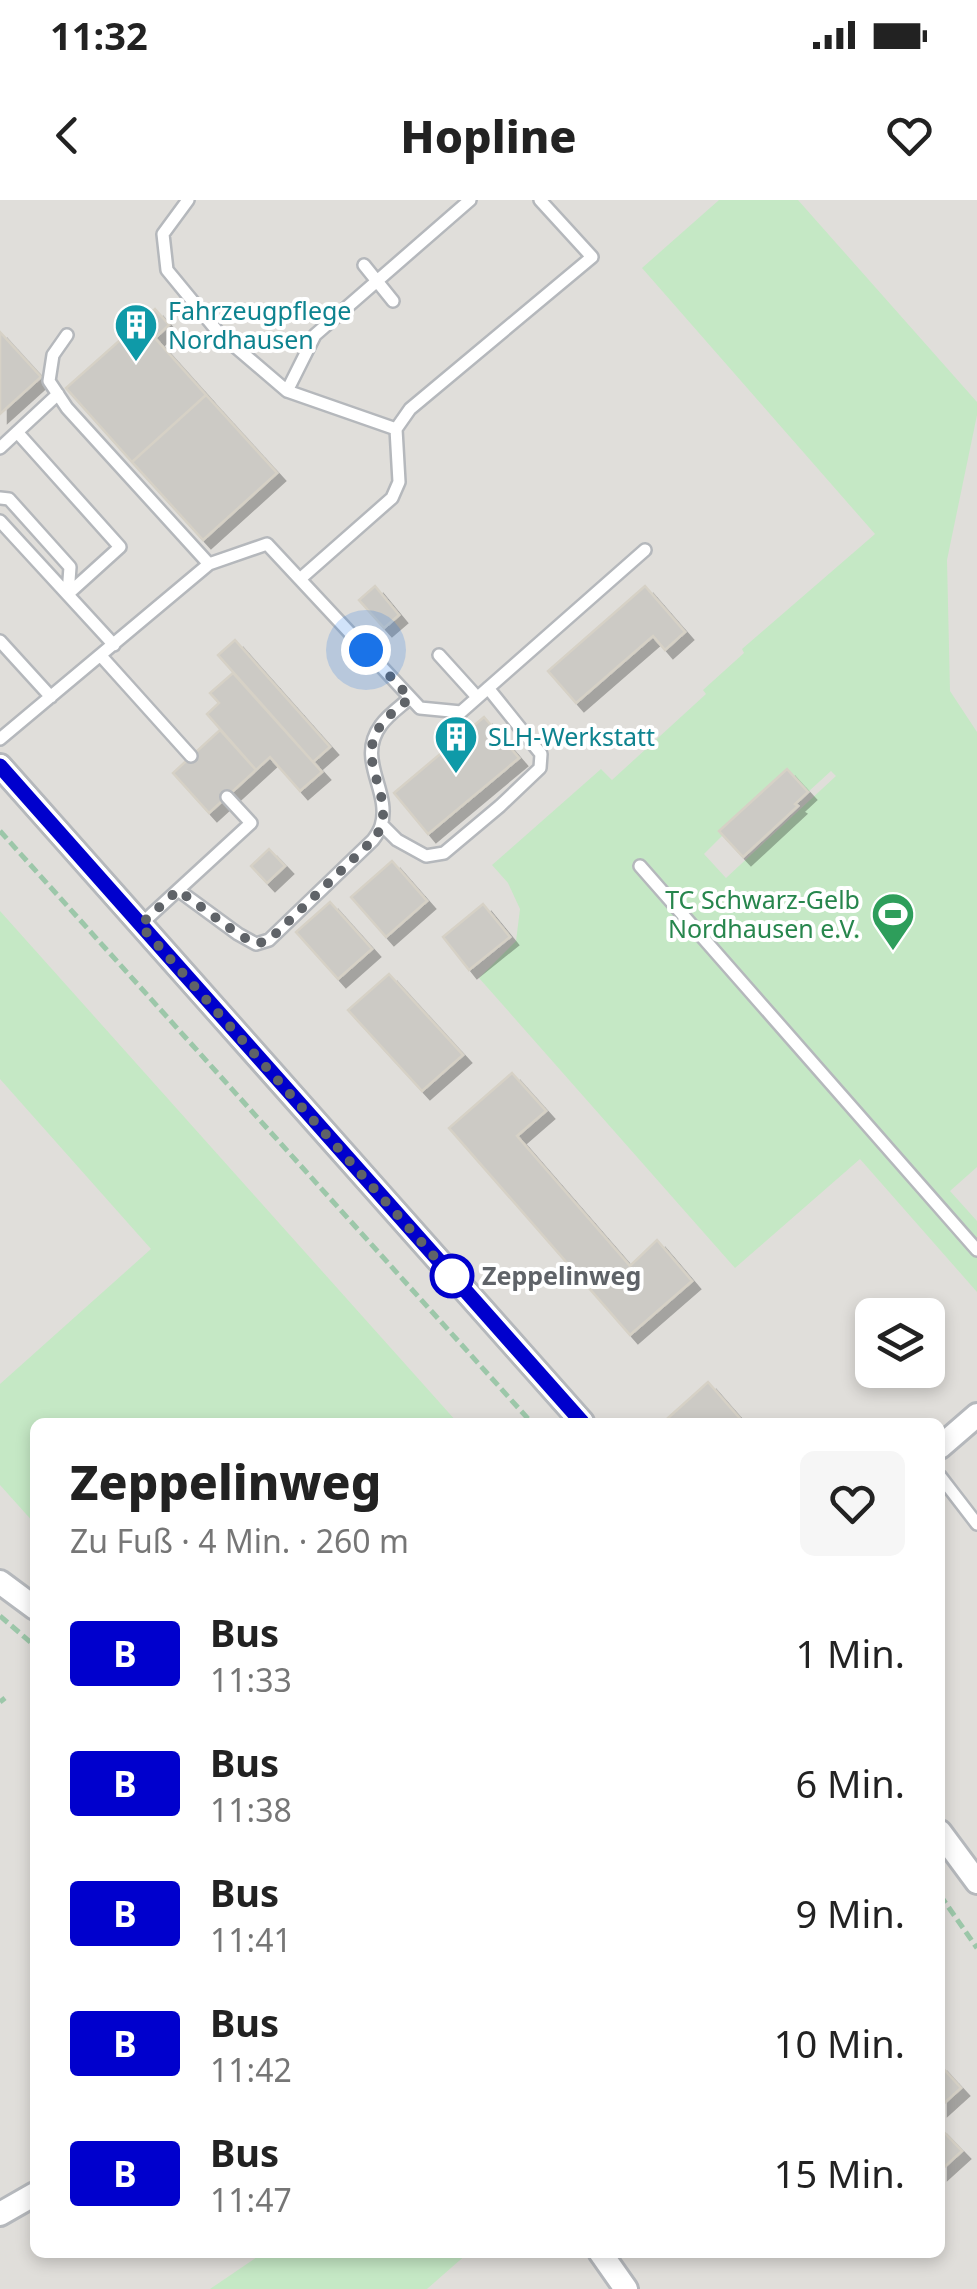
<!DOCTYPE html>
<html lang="de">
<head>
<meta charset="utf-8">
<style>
  body { margin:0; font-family:"Noto Sans",sans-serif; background:#f6f6f6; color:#222; height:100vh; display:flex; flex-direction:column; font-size:38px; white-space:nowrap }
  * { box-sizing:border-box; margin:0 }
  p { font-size:32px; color:#767676 }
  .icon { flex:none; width:55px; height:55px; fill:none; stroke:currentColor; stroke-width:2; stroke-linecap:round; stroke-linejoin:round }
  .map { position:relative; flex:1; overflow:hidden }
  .side { position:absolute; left:30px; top:1218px; width:915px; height:840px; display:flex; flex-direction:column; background:#fff; border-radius:15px; box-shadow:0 5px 15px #0003 }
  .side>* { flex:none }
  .badge { padding:0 20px; border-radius:8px; font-size:35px; line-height:65px }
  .tools { position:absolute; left:855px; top:1098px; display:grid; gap:20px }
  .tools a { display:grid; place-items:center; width:90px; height:90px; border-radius:15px; background:#fff; box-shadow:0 5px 15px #0003; font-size:50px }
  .you { position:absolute; width:50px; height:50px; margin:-25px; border:8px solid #fff; border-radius:50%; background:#1a73e8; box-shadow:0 0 0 15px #1a73e833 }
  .map>.badge { position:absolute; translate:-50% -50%; box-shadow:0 0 0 5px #fff }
  .round { display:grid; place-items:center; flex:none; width:105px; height:105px; border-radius:15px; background:#f6f6f6 }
  .head { display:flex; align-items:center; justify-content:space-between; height:170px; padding:0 40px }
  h1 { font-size:48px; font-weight:800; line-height:75px }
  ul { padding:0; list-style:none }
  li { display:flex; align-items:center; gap:30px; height:130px; padding:0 40px }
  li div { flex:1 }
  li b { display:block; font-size:38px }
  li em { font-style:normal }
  li .badge { min-width:110px; font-weight:700; text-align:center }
  .status { display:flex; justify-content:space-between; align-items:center; height:70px; padding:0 50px; background:#fff; direction:ltr }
  .status svg { height:28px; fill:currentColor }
  header { display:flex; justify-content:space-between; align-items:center; height:130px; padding:0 40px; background:#fff; font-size:45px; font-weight:800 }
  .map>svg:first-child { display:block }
  .industrial { fill:#e0deda; fill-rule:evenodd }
  .green { fill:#c5e8c5; fill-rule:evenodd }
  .building { fill:#cccac5; stroke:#d6d1c6; stroke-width:2.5; filter:url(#shadow) }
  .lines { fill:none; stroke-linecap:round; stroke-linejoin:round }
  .lane-casing { stroke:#b5b8bc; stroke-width:16 }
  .street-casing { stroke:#b5b8bc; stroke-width:28 }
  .path { stroke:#9cc7a9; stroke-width:5; stroke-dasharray:10 5; stroke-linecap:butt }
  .lane { stroke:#fff; stroke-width:11 }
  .street { stroke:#fff; stroke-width:22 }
  .line-casing { stroke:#fff; stroke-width:22 }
  .line { stroke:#0000cd; stroke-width:15 }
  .walk { stroke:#5f6368; stroke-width:10; stroke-dasharray:0 18 }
  .stop-dot { fill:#fff; stroke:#0000cd; stroke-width:5 }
  .labels { text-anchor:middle; stroke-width:8; stroke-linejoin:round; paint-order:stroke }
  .culture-label { font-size:25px; fill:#0d838f; stroke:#fff; text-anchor:start }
  .leisure-label { font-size:25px; fill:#27864d; stroke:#fff; text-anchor:end }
  .stop-label { font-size:25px; font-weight:bold; fill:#5f6368; stroke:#fff; text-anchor:start }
</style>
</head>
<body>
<div class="status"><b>11:32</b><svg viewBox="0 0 49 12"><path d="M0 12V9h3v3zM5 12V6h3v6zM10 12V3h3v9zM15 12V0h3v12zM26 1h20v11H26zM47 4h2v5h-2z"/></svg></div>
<header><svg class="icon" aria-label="back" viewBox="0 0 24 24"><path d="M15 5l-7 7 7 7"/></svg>Hopline<svg class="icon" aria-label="heart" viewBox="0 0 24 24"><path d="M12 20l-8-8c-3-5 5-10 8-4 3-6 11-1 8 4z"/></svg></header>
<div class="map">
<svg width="977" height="2089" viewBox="0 0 977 2089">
  <defs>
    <filter id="shadow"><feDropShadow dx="8" dy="8" stdDeviation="0" flood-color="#0004"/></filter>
  </defs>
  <rect width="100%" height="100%" fill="#f1efe8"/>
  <path class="industrial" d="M0,0H977V2089H0ZM872,1115H928V1170H872ZM35,1222H940V2052H35Z"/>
  <path class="green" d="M719,0H798L977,202V215L947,360L950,491L977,532V967L950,991L977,1021V1092L860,959L735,1068L479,778L516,741L520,709L508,683L492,665L601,569L612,580L706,494L703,490L744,453L742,449L875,334L642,68ZM786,570L808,592L831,571L836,576L726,678L704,654L723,635L720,630Z
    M0,711L457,1222H35V1324L0,1285V1184L151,1049L0,879Z
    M263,2053V2052L468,2053L427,2089H210Z"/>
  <path class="building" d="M155,109L169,125L155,138L206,195L132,262L66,188Z
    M0,132L41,177L0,214Z
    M206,195L277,273L203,340L132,262Z
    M375,386L399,415L384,428L359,400Z
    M645,386L685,432L665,450L653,436L576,503L548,471Z
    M235,440L330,547L313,562L218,455Z
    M233,473L322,572L300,591L270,557L256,570L207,514L219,503L210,493Z
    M484,517L519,558L428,634L394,593Z
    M220,530L256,570L209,613L173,573Z
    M787,569L808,592L795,604L798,606L743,657L719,631Z
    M269,649L285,666L267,683L251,666Z
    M392,661L427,701L386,737L351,697Z
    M330,702L372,749L338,779L296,732Z
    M483,704L510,737L469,770L443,737Z
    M389,774L463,855L422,891L348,810Z
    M512,873L546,911L517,936L630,1066L657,1040L692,1081L630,1135L449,928Z
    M708,1182L743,1222H671L668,1218Z
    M940,1865L961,1888L940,1907Z
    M940,1928L962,1951L940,1971Z"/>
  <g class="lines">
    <g class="lane-casing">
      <path id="lane" d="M188,0L163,34L167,70L218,132L287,191L396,229
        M364,65L393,101
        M67,135L53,155L49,181L67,208L209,364
        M287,191L315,135L470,0
        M17,232L120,347L68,394
        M0,248L58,194
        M0,298L9,299L70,367L68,394
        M0,321L114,445
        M300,379L392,298L399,282L396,229L410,209L592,57L540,0
        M0,441L51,497
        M439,455L477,497
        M101,456L191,556
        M0,539L209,364L267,344L420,508L461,512L645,350
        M382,625L397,640L426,656L444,653L500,606L540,568L541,554L488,488
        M640,666L977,1050
        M178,690L238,734L256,744L269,740L373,640C376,636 379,632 381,626C392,591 355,560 381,525C388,515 401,506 410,498
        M140,725L251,623L227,597
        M940,1276L977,1324"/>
    </g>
    <g class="street-casing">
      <path id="street" d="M0,566L582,1222
        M940,1247L977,1215
        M0,1382L35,1408
        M940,1632L977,1682
        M0,2014L35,1994
        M600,2052L626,2089"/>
    </g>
    <path class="path" d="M0,631L531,1222
      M0,1416L35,1446
      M0,1502L5,1498
      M940,1695L977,1748"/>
    <use href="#lane" class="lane"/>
    <use href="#street" class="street"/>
  </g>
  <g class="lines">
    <g class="line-casing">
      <path id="line" d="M0,566L582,1222"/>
    </g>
    <use href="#line" class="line"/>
    <path class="walk" d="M366,450L410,498C401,506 388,515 381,525C355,560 392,591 381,626C379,632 376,636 373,640L269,740L256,744L238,734L178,690L140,725L456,1081L452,1076"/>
  </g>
  <defs>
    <g id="building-pin" transform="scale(2.25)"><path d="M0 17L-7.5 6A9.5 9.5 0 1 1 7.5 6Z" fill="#0f9aa8" stroke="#fff"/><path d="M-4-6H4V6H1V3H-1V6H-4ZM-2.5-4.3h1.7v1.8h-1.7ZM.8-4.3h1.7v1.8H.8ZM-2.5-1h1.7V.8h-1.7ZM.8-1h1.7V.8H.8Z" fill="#fff"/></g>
    <g id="stadium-pin" transform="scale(2.25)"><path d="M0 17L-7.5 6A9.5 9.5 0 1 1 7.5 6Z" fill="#2e9e5b" stroke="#fff"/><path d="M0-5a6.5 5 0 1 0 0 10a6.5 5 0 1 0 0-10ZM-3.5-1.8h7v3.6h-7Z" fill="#fff"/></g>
  </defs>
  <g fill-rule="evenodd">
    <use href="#building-pin" x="136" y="125"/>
    <use href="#building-pin" x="456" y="537"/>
    <use href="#stadium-pin" x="893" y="714"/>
  </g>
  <circle class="stop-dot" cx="452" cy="1076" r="20"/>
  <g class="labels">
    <g class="culture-label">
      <text x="168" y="120">Fahrzeugpflege<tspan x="168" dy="29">Nordhausen</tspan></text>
      <text x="488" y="546">SLH-Werkstatt</text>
    </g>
    <g class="leisure-label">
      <text x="860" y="709">TC Schwarz-Gelb<tspan x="860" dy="29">Nordhausen e.V.</tspan></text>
    </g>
    <g class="stop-label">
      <text x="482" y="1085">Zeppelinweg</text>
    </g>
  </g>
</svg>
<div class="tools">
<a><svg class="icon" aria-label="layers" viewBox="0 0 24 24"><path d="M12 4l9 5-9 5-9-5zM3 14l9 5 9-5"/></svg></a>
</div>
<div class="you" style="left:366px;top:450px"></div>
<section class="side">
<div class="head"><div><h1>Zeppelinweg</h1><p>Zu Fuß · 4 Min. · 260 m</p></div><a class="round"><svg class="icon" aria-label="heart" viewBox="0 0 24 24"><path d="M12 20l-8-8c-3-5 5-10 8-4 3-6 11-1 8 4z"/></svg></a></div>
<ul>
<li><span class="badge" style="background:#0000cd;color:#fff">B</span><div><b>Bus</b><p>11:33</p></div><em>1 Min.</em></li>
<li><span class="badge" style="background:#0000cd;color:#fff">B</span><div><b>Bus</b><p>11:38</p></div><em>6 Min.</em></li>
<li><span class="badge" style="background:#0000cd;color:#fff">B</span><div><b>Bus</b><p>11:41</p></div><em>9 Min.</em></li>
<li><span class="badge" style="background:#0000cd;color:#fff">B</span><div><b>Bus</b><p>11:42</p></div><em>10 Min.</em></li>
<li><span class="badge" style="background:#0000cd;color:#fff">B</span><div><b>Bus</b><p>11:47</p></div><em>15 Min.</em></li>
</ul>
</section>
</div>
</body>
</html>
